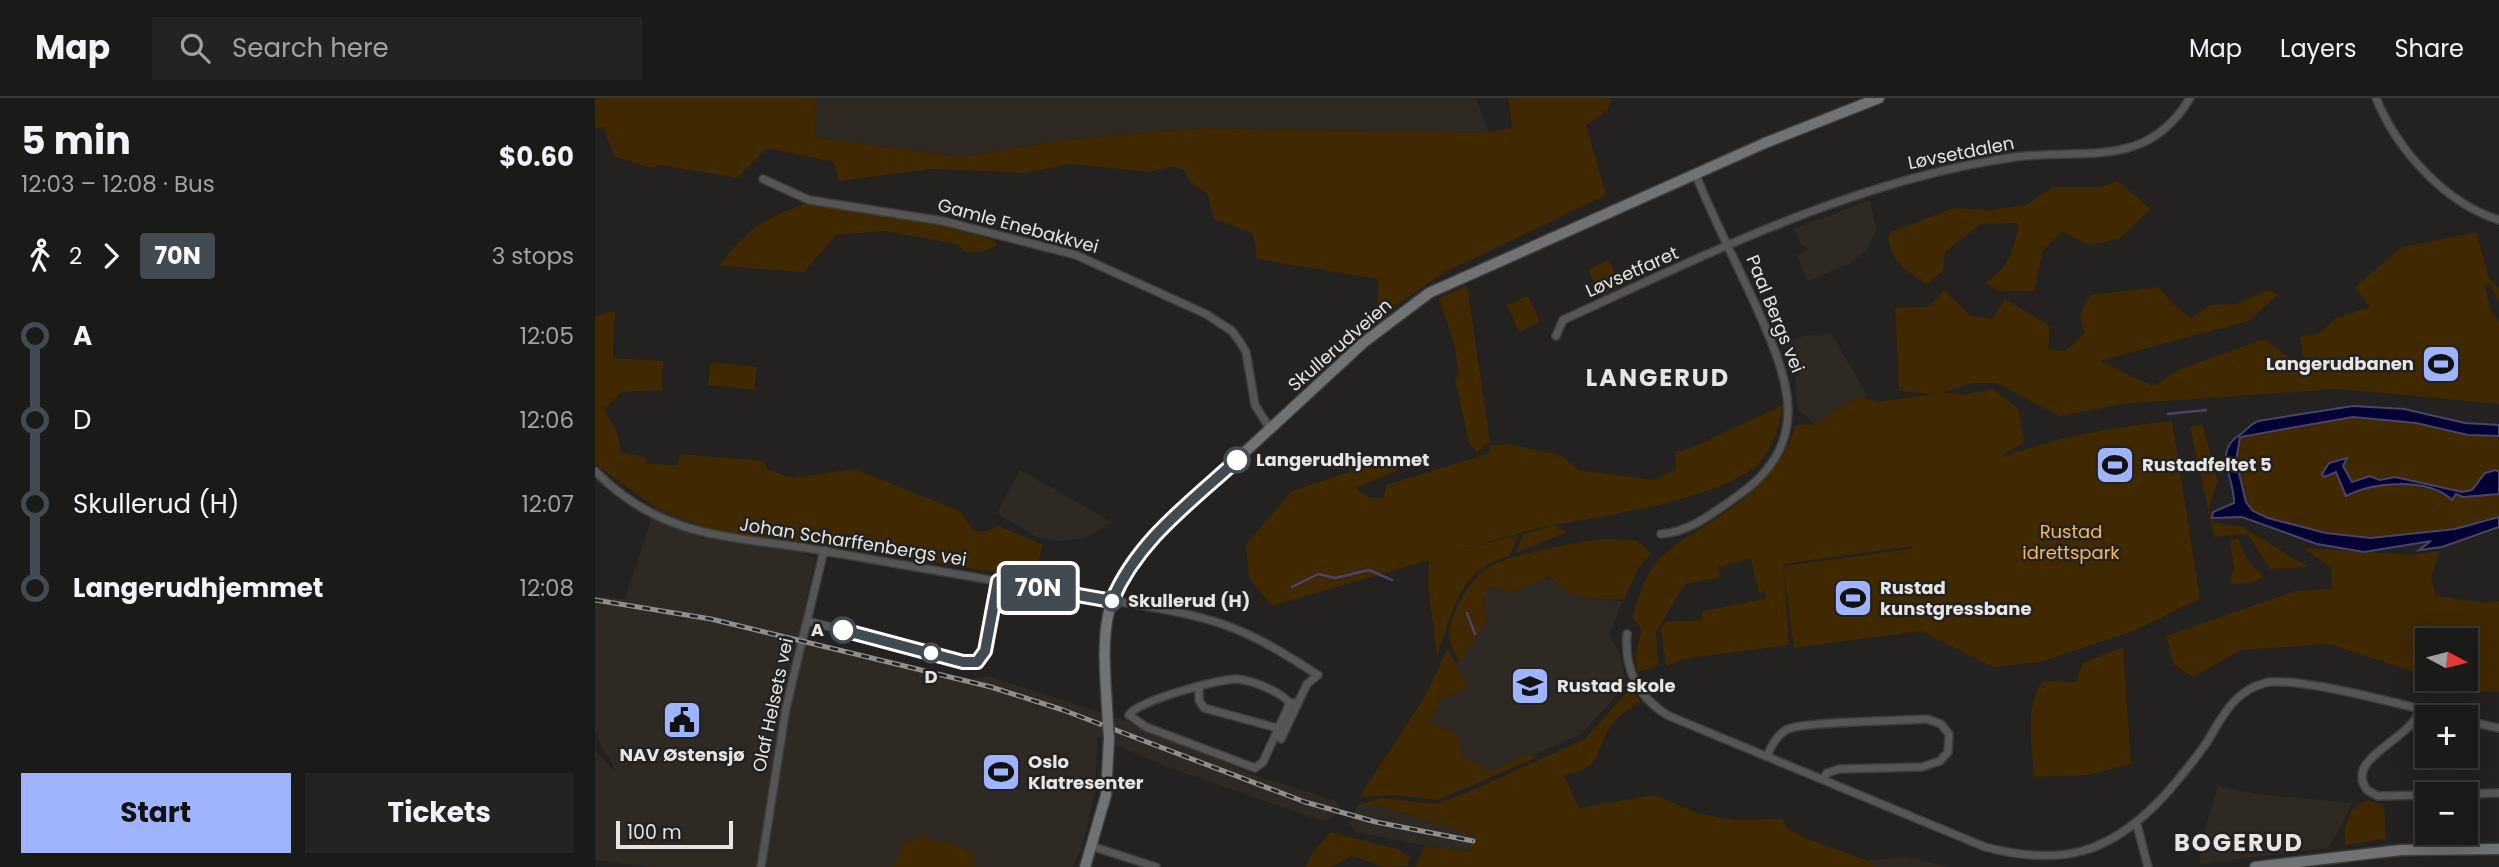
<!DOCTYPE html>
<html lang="en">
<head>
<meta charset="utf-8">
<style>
  body { margin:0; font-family:Poppins,sans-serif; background:#232321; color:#f1f3f6; height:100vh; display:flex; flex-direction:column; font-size:26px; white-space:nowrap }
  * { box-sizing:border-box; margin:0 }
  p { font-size:23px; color:#9fa1a2 }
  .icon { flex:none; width:38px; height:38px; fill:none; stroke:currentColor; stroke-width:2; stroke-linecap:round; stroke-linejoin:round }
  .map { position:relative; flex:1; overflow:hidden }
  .details { display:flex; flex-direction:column; background:#1a1a18; width:595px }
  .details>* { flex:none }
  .badge { padding:0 14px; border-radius:5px; font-size:24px; line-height:46px }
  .needle { width:46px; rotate:97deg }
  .controls { position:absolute; left:1820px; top:530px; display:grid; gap:14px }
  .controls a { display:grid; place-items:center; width:63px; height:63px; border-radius:0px; background:#1a1a18; box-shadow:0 4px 18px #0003,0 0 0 2px #383837; font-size:35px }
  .scale { position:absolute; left:21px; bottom:18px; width:117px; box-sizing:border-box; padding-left:7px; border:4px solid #e6e5e4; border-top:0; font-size:19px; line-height:24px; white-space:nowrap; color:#e6e5e4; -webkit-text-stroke:5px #232220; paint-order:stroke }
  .map>.badge { position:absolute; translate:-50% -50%; box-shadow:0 0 0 4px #fff }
  .legs { display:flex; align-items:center; gap:10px; height:77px; padding:0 21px; font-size:23px }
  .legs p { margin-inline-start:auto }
  .summary { display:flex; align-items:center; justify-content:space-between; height:119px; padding:0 21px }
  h1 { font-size:38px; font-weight:700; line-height:52px }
  .button { display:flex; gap:14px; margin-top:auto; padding:14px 21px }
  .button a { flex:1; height:80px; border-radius:0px; background:#a0b3fd; color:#111; font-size:28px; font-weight:700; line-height:80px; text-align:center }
  .button a+a { background:#232321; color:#f1f3f6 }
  ul { padding:0 21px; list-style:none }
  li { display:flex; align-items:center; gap:24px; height:84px; font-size:26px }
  li i { display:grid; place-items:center; width:10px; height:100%; margin:0 9px; background:currentColor }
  li i::after { content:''; width:18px; height:18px; margin:-9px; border:5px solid; border-radius:50%; background:#1a1a18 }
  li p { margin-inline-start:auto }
  li:first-child i { background:linear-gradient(#0000 50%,currentColor 0) }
  li:last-child i { background:linear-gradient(currentColor 50%,#0000 0) }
  header { display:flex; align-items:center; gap:42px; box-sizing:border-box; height:98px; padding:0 35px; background:#1a1a18; border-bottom:2px solid #383837 }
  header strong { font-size:33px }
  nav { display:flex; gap:38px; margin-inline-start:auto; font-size:24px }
  .search { width:490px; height:63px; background:#232321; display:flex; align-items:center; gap:18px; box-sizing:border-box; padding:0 24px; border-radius:0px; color:#9fa1a2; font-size:26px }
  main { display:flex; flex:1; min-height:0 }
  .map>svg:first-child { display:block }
  .built { fill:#2e2922 }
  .green { fill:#402801 }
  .water { fill:#050033; stroke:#484568; stroke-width:2 }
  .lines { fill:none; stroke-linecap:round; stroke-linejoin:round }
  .stream { stroke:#484568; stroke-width:2.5 }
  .minor-casing { stroke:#3e3d3b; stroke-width:10 }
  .secondary-casing { stroke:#3e3d3b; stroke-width:13 }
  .minor { stroke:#555556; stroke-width:7 }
  .secondary { stroke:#717274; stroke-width:10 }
  .rail-casing { stroke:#908f8d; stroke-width:5 }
  .rail { stroke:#232220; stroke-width:2.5; stroke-dasharray:8; stroke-linecap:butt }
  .secondary-bridge-casing { stroke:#3e3d3b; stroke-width:13; stroke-linecap:butt }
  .secondary-bridge { stroke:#717274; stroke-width:10 }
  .line-1-casing { stroke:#fff; stroke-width:16 }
  .line-1 { stroke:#424a52; stroke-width:10 }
  .stop-1-dot { fill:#fff; stroke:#424a52; stroke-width:3.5 }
  .labels { text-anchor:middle; stroke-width:5; stroke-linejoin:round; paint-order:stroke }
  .street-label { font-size:18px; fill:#e6e5e4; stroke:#232220 }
  .poi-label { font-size:18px; font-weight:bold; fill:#e6e5e4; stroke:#232220; text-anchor:start }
  .stop-label { font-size:18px; font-weight:bold; fill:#e6e5e4; stroke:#232220; text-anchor:start }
  .park-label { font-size:18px; fill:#f7b85c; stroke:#232220 }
  .district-label { font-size:24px; font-weight:bold; letter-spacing:2px; fill:#e6e5e4; stroke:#232220 }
</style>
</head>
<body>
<header>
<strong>Map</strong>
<div class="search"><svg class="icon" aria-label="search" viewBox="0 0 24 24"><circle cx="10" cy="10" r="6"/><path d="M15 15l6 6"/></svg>Search here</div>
<nav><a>Map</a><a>Layers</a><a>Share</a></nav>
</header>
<main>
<section class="details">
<div class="summary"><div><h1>5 min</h1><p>12:03 – 12:08 · Bus</p></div><b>$0.60</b></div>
<div class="legs"><svg class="icon" aria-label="walk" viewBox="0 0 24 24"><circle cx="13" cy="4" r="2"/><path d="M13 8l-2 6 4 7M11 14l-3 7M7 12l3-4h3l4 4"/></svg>2<svg class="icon" aria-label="forward" viewBox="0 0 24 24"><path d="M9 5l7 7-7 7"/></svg><b class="badge" style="background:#424a52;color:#fff">70N</b><p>3 stops</p></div>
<ul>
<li><i style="color:#424a52"></i><b>A</b><p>12:05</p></li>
<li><i style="color:#424a52"></i><span>D</span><p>12:06</p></li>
<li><i style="color:#424a52"></i><span>Skullerud (H)</span><p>12:07</p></li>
<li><i style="color:#424a52"></i><b>Langerudhjemmet</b><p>12:08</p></li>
</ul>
<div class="button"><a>Start</a><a>Tickets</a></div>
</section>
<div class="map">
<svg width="1904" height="769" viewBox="0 0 1904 769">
  <rect width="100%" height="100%" fill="#232220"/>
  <path class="built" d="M221,0H881L894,35L605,30L467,42L366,59L219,39Z
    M1275,102L1281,132L1271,153L1254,166L1212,183L1202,157L1214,151L1206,147L1199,131Z
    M1236,235L1272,297L1222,328L1202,310L1200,276L1188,246L1208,238Z
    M425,372L517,424L491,440L464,443L444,440L402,415Z
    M60,409L120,433L178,442L220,460L203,539L371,582L392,578L455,598L526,621L662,678L741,703L745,710L736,721L727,723L570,668L503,639L500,692L487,752L477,769H55L0,762V652L22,676L0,635V498L30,501Z
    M949,478L991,500L1027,503L1015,536L1027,562L1031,587L986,636L845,697L797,687L843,609L840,588L847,573L865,563L892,523L888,499L897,489L915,495Z
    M1623,688L1662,696L1758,705L1734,750L1605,766V746Z
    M762,708H786L879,737L876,753L830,748L761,734L754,726Z
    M1311,759L1356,769H1264L1268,763Z"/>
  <path class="green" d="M0,0H221L220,39L366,59L467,42L605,30L894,35L917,29L913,0H1016L1013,12L991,27L1011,97L846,176L783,220V181L662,161L658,135L619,121L612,95L596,85L589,72L578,68L553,74L477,66L427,75L336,71L244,83L239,64L172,50L142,80L66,67L55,70L19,58L8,28L0,31Z
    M1523,83L1556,111L1524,141L1494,147L1467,134L1448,152L1439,193L1406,194L1390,185C1411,173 1421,150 1423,125L1386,126L1350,154L1348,173L1331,187C1313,173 1291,161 1294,135L1358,110L1394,112L1431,107L1458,89H1504Z
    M214,104L360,128L400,143L401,148L388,154H370L362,146L289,133L241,137L209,174L124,168C154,129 168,121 214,104Z
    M1881,134L1894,181L1904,190V204L1895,186L1890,187L1895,211L1904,223V306L1744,291L1527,306L1465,318L1401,285H1378L1347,295L1371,296L1398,291L1423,310L1429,344L1404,360C1463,339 1515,329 1577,323L1605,501L1538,533L1446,564L1398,569L1326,533L1199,550L1188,468L1316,451L1317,448L1188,466L1194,547L1087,561L1071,568L1066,531L1071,524L1106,522L1107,513L1171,501L1170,493L1164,495L1156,461L1123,469L1126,479L1090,486L1061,534L1063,567L1044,574C1035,558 1046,547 1046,530L1037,520C1044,499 1050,474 1067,458C1080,446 1096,437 1111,427C1156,399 1182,378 1201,327L1222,326L1241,311L1266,299L1282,304L1338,296L1304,293L1300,210L1333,209L1349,192L1376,218L1397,221L1410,201L1455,228L1453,251L1470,253L1489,236L1485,217L1495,197L1564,189L1579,207L1596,220L1615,207L1642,206L1671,192L1683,197L1653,223L1505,263L1558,288L1585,271L1669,241L1697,262L1709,264L1705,239L1727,234L1739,221L1775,209L1760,189L1807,149Z
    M1014,162L1026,189L1005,198L993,172Z
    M872,187L895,343L882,354L874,345L860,280L864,277L859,245L844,201Z
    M933,198L945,224L924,234L912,207Z
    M20,213L18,260L68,263L67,292L26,294L9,312L22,334L26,354L50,359L53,366L83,367L85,356L169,363L172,371L197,380L260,371L365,413L378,432L388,434L404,428L448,447L438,481L221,444L178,442L120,433L60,409L0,366V218Z
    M116,264L162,269L159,292L113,287Z
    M1188,307C1186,325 1176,353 1163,366C1125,401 1011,418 959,427L972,434L921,455L928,436L958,428L946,429L848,457L924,437L914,458C861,473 859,514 842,558L833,488L834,462L677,508L654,480L651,446L697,393L813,354L799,374L761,390L773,399L789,400L791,387L895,355L894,347L913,346L965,357L984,372L1059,382L1081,371L1080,353H1089Z
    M1758,319L1821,325L1873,337L1904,338V374L1892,373L1878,392L1867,394C1845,391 1824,381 1801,380C1786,379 1771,383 1757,384L1748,368L1752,360L1734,365L1727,376L1728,379L1741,374L1750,398L1784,387L1815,384L1827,390L1868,399L1904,396V419L1861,431L1776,440L1731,435L1673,420L1658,413L1651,404L1641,363L1645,339Z
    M1607,326L1623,383L1614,408L1617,424L1647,429L1714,469L1675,471L1653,436L1619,439L1595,329Z
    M1643,440L1652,461L1669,480L1649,486L1635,485L1639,470L1635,443Z
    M1011,441L1041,442L1056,455L1043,471L1029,502L991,500L971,494L954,478L915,495L896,489L888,499L892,523L865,564C862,558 856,550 855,544C850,522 875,480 894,469C918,456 983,443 1011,441Z
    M1708,450L1815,457L1844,453L1836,481L1841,498L1892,505L1904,503V594L1879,593L1843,581H1871V542H1832V578L1734,546L1646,552L1598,579L1579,567L1571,538L1700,493L1737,491L1736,470Z
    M1528,549L1536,666L1494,677L1439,679C1437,649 1429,608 1448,583L1481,584L1488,565Z
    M853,550L873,590L842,603L843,609L834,625L861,634L867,658L895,673L936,655L940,660L843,702L799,697L769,699L767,695L829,600Z
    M1036,589L1045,603C1037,609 1025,616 1019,624C999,648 1011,670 969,677L984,710L1059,697L1105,716L1139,722L1188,721L1192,730L1213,741L1271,762L1279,769H821L829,748L876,753L879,737L786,708H762L786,700L840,706L876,693L990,641Z
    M1773,702L1789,708L1791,741L1750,747C1748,728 1753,707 1773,702Z
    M735,734L802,751L815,759L813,768L789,769L757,758L736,769H711L716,757Z
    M329,737L333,742L353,744L379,755V769H298L305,757L306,746Z"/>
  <path class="water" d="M1758,308L1809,311L1870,325L1904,327V338L1873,337L1821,325L1758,319L1645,339L1641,363L1651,404L1658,413L1673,420L1731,435L1776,440L1860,431L1904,419V429L1847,449L1824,452L1836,443L1769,454L1722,446L1647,419L1617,420L1618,414L1639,405C1640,379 1616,354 1646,336C1653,331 1654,327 1663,323Z
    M1752,360L1748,368L1757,384L1775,378L1785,382L1800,379L1867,394L1877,392L1890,375L1901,372L1904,374V396L1868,399L1861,396L1857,402C1832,379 1777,384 1751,398L1741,374L1729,379L1727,376L1734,365Z"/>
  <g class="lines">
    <path class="stream" d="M1573,316L1611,312
      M697,489L723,476L740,480L774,472L797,482
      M872,515L880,536"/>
    <g class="minor-casing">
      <path id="minor" d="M1781,0C1802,52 1850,105 1904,122
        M168,81L214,102L348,123L481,157L611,216L637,233L645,244L651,254L660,307L675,331
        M961,238L968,222C1112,156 1262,81 1420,59C1491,50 1552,72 1595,0
        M0,373C70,444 140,437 229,453C314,468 400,483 485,497C532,506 584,511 630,527C664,539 693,558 723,577L712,586L686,641
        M1066,436C1095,434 1118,415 1141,399C1222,343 1192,278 1160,206C1140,162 1118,120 1100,75
        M212,523L379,565L389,557L403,483
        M1032,536C1029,571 1043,600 1074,618L1390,749C1467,769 1515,756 1569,698C1584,681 1599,663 1612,644C1627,619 1639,593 1670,585C1699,577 1823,610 1858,620
        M604,590V602L609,610L682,630
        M695,605L668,664L660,670L551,629L534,617C542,603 623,581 641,581C657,582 684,593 695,605H703
        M1825,612C1816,642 1748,660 1772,692L1783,698L1832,697
        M1871,623L1904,630
        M1172,658C1176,649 1181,638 1191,632C1206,623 1307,623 1332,621L1346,626L1354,636L1353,654L1345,663L1327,669L1244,671L1232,675L1228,682
        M1867,696L1904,695
        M1542,727L1553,769
        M499,749L561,769
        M166,769L191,610L229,452"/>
    </g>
    <g class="secondary-casing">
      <path id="secondary" d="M513,626C509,547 498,498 560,437L768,245L834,195L1170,45L1284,0
        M490,769L511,697L514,640
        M1660,769L1806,752L1904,751"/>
    </g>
    <use href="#minor" class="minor"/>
    <use href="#secondary" class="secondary"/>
    <g class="rail-casing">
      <path id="rail" d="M0,502L116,521L396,589L468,612L710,704L781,724L878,743"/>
    </g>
    <use href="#rail" class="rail"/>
    <g class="secondary-bridge-casing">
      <path id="secondary-bridge" d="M513,626L514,640"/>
    </g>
    <use href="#secondary-bridge" class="secondary-bridge"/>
  </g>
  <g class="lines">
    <g class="line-1-casing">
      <path id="line-1" d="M248,532L368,564H382L390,553L403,483L517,503C542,443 595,405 642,362"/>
    </g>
    <use href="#line-1" class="line-1"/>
  </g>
  <defs>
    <g id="stadium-square" transform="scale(2.0125)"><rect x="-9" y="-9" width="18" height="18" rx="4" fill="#a0b3fd" stroke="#232220"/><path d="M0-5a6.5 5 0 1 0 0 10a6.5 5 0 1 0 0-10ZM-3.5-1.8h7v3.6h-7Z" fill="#111"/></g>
    <g id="school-square" transform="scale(2.0125)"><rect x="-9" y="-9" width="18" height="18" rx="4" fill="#a0b3fd" stroke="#232220"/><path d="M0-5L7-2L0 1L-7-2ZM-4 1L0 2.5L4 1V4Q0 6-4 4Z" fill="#111"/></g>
    <g id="civic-square" transform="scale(2.0125)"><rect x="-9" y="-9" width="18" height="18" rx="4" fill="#a0b3fd" stroke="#232220"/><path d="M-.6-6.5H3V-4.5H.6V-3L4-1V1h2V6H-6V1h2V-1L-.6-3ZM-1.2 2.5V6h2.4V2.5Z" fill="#111"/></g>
  </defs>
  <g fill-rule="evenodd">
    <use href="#stadium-square" x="1846" y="266"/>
    <use href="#stadium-square" x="1520" y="367"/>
    <use href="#stadium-square" x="1258" y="500"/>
    <use href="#school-square" x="935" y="588"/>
    <use href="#civic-square" x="87" y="622"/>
    <use href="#stadium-square" x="406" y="674"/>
  </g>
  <g class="stop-1-dot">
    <circle cx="642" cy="362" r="12"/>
    <circle cx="517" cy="503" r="9"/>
    <circle cx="248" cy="532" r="12"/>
    <circle cx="336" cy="555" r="9"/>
  </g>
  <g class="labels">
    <g class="street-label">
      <text transform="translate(1366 55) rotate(-11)" y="6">Løvsetdalen</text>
      <text transform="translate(423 128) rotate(15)" y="6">Gamle Enebakkvei</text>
      <text transform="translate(1037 174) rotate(-24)" y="6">Løvsetfaret</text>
      <text transform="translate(1180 216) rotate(68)" y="6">Paal Bergs vei</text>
      <text transform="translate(745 247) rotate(-41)" y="6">Skullerudveien</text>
      <text transform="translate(258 444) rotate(9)" y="6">Johan Scharffenbergs vei</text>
      <text transform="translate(178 607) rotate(-78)" y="6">Olaf Helsets vei</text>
    </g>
    <g class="poi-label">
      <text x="1819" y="272" text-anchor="end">Langerudbanen</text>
      <text x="1547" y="373">Rustadfeltet 5</text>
      <text x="1285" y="496">Rustad<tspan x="1285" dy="21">kunstgressbane</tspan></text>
      <text x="962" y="594">Rustad skole</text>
      <text x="87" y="663" text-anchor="middle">NAV Østensjø</text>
      <text x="433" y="670">Oslo<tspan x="433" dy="21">Klatresenter</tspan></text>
    </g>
    <g class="stop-label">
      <text x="661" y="368">Langerudhjemmet</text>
      <text x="533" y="509">Skullerud (H)</text>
      <text x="229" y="538" text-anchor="end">A</text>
      <text x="336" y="585" text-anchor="middle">D</text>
    </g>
    <g class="park-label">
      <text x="1476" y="440">Rustad<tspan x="1476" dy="21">idrettspark</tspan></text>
    </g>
    <g class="district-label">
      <text x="1063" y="288">LANGERUD</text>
      <text x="1644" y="753">BOGERUD</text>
    </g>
  </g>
</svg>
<div class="controls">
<a><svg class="needle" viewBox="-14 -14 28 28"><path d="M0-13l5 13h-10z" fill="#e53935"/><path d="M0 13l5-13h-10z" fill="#9fa1a2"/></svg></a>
<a>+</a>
<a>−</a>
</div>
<div class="scale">100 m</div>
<b class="badge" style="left:443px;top:490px;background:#424a52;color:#fff">70N</b>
</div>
</main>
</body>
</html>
